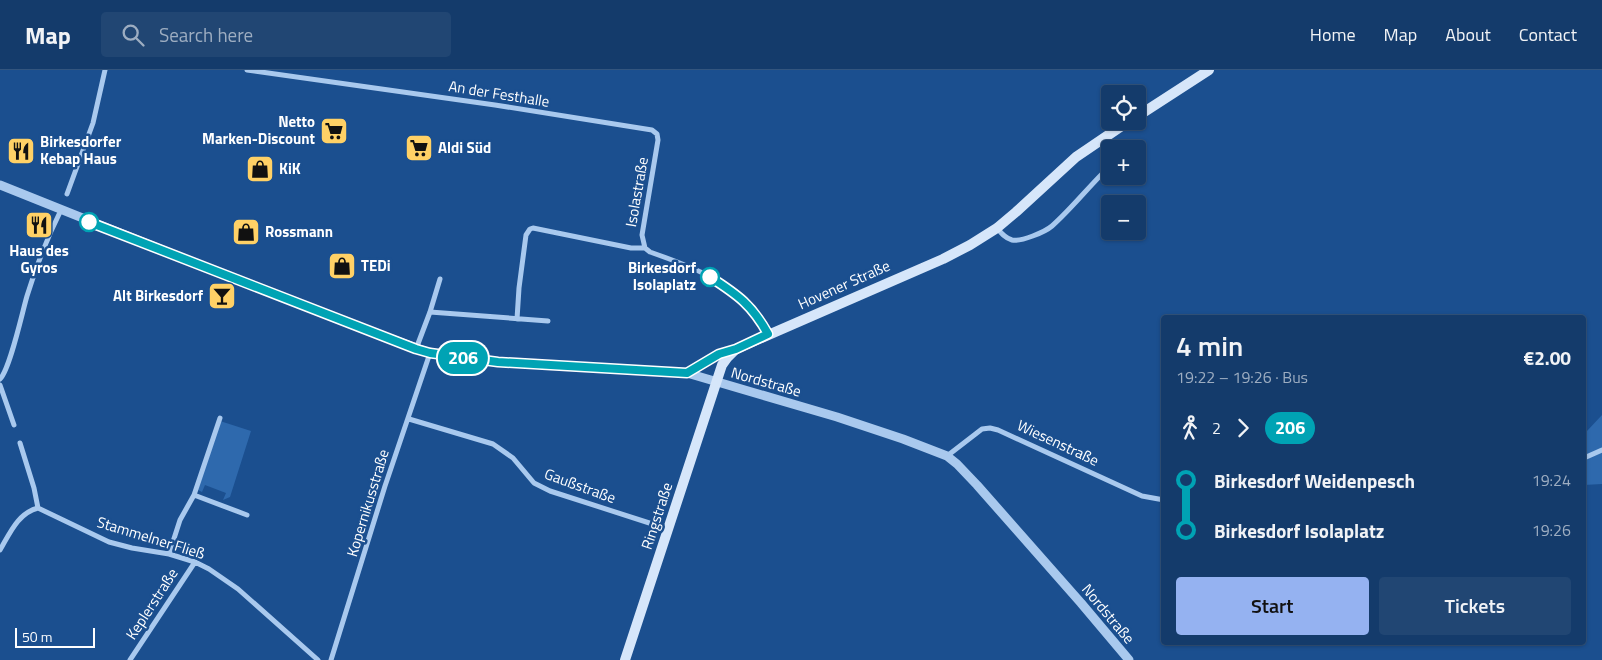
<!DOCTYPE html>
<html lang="en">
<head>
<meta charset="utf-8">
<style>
  body { margin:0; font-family:"Titillium Web",sans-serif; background:#214673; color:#f1f3f6; height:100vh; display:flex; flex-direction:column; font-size:19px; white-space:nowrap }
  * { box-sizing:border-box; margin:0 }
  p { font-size:16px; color:#9dadc1 }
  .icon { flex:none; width:28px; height:28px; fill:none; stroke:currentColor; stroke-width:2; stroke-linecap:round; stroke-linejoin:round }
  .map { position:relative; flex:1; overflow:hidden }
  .side { position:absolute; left:1161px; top:245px; width:425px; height:330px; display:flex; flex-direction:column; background:#143b6b; border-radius:5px; box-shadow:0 1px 4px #0004,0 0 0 1px #33557e }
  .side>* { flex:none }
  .badge { padding:0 10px; border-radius:16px; font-size:18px; line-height:32px }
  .controls { position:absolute; left:1101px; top:15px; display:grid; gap:10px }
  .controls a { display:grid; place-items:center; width:45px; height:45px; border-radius:5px; background:#143b6b; box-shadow:0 1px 4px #0004,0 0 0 1px #33557e; font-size:25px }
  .scale { position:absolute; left:15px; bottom:12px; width:80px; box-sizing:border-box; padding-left:5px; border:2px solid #fff; border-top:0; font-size:14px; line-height:18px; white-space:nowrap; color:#fff; -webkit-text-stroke:4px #1b4f8f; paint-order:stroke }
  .map>.badge { position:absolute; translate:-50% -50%; box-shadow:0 0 0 2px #fff }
  .legs { display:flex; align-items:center; gap:8px; height:55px; padding:0 15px; font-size:16px }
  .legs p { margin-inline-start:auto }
  .headline { display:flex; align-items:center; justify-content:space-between; height:85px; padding:0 15px }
  h1 { font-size:28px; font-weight:600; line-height:38px }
  .cta { display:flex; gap:10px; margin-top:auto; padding:10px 15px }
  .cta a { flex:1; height:58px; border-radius:5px; background:#95b2f1; color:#111; font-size:20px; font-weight:600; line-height:58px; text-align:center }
  .cta a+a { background:#214673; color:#f1f3f6 }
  ul { padding:0 15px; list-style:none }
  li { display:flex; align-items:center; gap:18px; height:50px; font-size:19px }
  li i { display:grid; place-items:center; width:8px; height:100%; margin:0 6px; background:currentColor }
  li i::after { content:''; width:12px; height:12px; margin:-6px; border:4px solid; border-radius:50%; background:#143b6b }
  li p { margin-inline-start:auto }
  li:first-child i { background:linear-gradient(#0000 50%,currentColor 0) }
  li:last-child i { background:linear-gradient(currentColor 50%,#0000 0) }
  header { display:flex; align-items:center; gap:30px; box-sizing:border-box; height:70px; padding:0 25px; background:#143b6b; border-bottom:1px solid #33557e }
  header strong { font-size:24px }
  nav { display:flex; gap:28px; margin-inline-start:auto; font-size:18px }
  .search { width:350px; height:45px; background:#214673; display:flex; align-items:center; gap:12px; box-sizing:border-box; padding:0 18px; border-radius:5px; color:#9dadc1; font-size:19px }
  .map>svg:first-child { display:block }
  .green { fill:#2e69ad }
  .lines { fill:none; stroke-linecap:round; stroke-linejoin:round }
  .minor { stroke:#a9c9ee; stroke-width:5 }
  .tertiary { stroke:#a9c9ee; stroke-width:9 }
  .secondary { stroke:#d6e6fa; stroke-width:10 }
  .line-1-casing { stroke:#fff; stroke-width:11 }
  .line-1 { stroke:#00a3b4; stroke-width:8 }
  .stop-1-dot { fill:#fff; stroke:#00a3b4; stroke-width:2.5 }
  .labels { text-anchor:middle; stroke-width:5; stroke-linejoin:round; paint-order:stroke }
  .street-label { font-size:15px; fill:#fff; stroke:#1b4f8f }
  .poi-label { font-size:15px; font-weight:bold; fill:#fff; stroke:#1b4f8f; text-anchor:start }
  .stop-label { font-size:15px; font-weight:bold; fill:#fff; stroke:#1b4f8f; text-anchor:end }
</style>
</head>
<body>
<header>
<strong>Map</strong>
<div class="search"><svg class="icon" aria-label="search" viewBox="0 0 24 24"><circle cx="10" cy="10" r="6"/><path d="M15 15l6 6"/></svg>Search here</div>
<nav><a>Home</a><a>Map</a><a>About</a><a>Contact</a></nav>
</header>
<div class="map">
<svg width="1602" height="590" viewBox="0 0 1602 590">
  <rect width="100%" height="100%" fill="#1b4f8f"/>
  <path class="green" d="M1602,345V414L1584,415V361H1587Z
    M220,351L251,361L230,427L223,430L226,423L205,415L202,422L198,420Z"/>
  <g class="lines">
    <path class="minor" d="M247,0L495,35L652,60L657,64L658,70L642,165L645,178L650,182C687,195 728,210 754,241C760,248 764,256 768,264
      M1136,79L1138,77
      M67,124L93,53L105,0
      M997,158C1001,163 1005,168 1012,170C1021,172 1045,162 1052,156C1070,140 1086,120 1103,103L1110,98
      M430,242L548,251
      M517,249L519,218L526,165L530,159L533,158L631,178H645
      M416,279L430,242L440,209
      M0,309C10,299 22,243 27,226C36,197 47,168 61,140
      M0,315L14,355
      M409,349L493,374L513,388L534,413L550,421L668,459
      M20,373L34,418L38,438
      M947,386L982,359L990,358L998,360L1142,426L1164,430
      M1584,388L1602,380
      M194,425L247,445
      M38,438L109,472L132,478L169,484L195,492L209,499L238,519L318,590
      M0,480C10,463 18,443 38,438
      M169,484L180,450L194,425L220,348
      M130,590L195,492
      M331,590L385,416L430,283"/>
    <path class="tertiary" d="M0,115L210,199L364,259L430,283L498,292L687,303L837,347L903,369L947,386L957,394L977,415L1081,533L1129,590
      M687,303L719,284L736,279"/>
    <path class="secondary" d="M1138,46L1209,0
      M625,590L722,295L727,288L736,279L943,189L970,175L997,158L1016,142L1076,87L1129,51"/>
  </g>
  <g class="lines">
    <g class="line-1-casing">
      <path id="line-1" d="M89,152L416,279L430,283L498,292L687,303L719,284L736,279L768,264C752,235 738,225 710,207"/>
    </g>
    <use href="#line-1" class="line-1"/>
  </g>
  <defs>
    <g id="supermarket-square" transform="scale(1.4375)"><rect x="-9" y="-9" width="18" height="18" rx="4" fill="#ffd166" stroke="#1b4f8f"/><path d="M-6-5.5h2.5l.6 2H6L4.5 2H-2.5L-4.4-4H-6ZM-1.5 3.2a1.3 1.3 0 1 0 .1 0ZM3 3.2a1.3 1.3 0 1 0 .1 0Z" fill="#111"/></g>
    <g id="restaurant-square" transform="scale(1.4375)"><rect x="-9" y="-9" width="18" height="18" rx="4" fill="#ffd166" stroke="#1b4f8f"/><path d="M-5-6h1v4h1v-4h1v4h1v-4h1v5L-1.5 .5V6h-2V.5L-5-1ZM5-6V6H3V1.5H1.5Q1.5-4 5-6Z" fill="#111"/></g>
    <g id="shop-square" transform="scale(1.4375)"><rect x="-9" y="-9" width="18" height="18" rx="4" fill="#ffd166" stroke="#1b4f8f"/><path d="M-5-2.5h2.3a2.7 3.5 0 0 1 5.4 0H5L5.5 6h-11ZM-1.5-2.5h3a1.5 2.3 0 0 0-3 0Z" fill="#111"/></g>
    <g id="bar-square" transform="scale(1.4375)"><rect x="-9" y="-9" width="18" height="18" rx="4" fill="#ffd166" stroke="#1b4f8f"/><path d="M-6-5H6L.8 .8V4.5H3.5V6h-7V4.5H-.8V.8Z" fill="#111"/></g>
  </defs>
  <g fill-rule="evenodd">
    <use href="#supermarket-square" x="334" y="61"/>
    <use href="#supermarket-square" x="419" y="78"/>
    <use href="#restaurant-square" x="21" y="81"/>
    <use href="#shop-square" x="260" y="99"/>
    <use href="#restaurant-square" x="39" y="155"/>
    <use href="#shop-square" x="246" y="162"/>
    <use href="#shop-square" x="342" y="196"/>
    <use href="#bar-square" x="222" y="226"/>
  </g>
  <g class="stop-1-dot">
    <circle cx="89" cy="152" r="9"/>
    <circle cx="710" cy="207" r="9"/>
  </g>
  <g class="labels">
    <g class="street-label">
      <text transform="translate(499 24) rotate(9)" y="5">An der Festhalle</text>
      <text transform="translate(637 122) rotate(-80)" y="5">Isolastraße</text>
      <text transform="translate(844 215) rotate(-24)" y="5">Hovener Straße</text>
      <text transform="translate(766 312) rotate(16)" y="5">Nordstraße</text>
      <text transform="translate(1058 373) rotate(25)" y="5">Wiesenstraße</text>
      <text transform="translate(580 416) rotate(20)" y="5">Gaußstraße</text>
      <text transform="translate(368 433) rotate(-73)" y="5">Kopernikusstraße</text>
      <text transform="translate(657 446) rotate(-72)" y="5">Ringstraße</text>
      <text transform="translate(151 468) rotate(17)" y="5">Stammelner Fließ</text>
      <text transform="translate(152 534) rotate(-57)" y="5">Keplerstraße</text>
      <text transform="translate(1108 544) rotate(50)" y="5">Nordstraße</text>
    </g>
    <g class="poi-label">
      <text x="315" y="57" text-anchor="end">Netto<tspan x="315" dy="17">Marken-Discount</tspan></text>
      <text x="40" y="77">Birkesdorfer<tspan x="40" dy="17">Kebap Haus</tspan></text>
      <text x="438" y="83">Aldi Süd</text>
      <text x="279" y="104">KiK</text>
      <text x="265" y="167">Rossmann</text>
      <text x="39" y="186" text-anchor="middle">Haus des<tspan x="39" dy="17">Gyros</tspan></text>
      <text x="361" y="201">TEDi</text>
      <text x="203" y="231" text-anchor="end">Alt Birkesdorf</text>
    </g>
    <g class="stop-label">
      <text x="696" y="203">Birkesdorf<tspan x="696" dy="17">Isolaplatz</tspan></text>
    </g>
  </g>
</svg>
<div class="controls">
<a><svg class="icon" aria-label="locate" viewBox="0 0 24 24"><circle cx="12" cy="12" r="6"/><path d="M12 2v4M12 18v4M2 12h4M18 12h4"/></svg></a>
<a>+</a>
<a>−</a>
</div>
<div class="scale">50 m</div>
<b class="badge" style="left:463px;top:288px;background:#00a3b4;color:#fff">206</b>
<section class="side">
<div class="headline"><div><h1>4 min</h1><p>19:22 – 19:26 · Bus</p></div><b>€2.00</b></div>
<div class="legs"><svg class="icon" aria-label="walk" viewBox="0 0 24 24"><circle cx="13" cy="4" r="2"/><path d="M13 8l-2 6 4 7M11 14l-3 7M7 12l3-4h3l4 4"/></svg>2<svg class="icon" aria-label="forward" viewBox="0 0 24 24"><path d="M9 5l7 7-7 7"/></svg><b class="badge" style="background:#00a3b4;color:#fff">206</b></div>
<ul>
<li><i style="color:#00a3b4"></i><b>Birkesdorf Weidenpesch</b><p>19:24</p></li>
<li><i style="color:#00a3b4"></i><b>Birkesdorf Isolaplatz</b><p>19:26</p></li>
</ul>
<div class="cta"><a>Start</a><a>Tickets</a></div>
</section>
</div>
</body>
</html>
